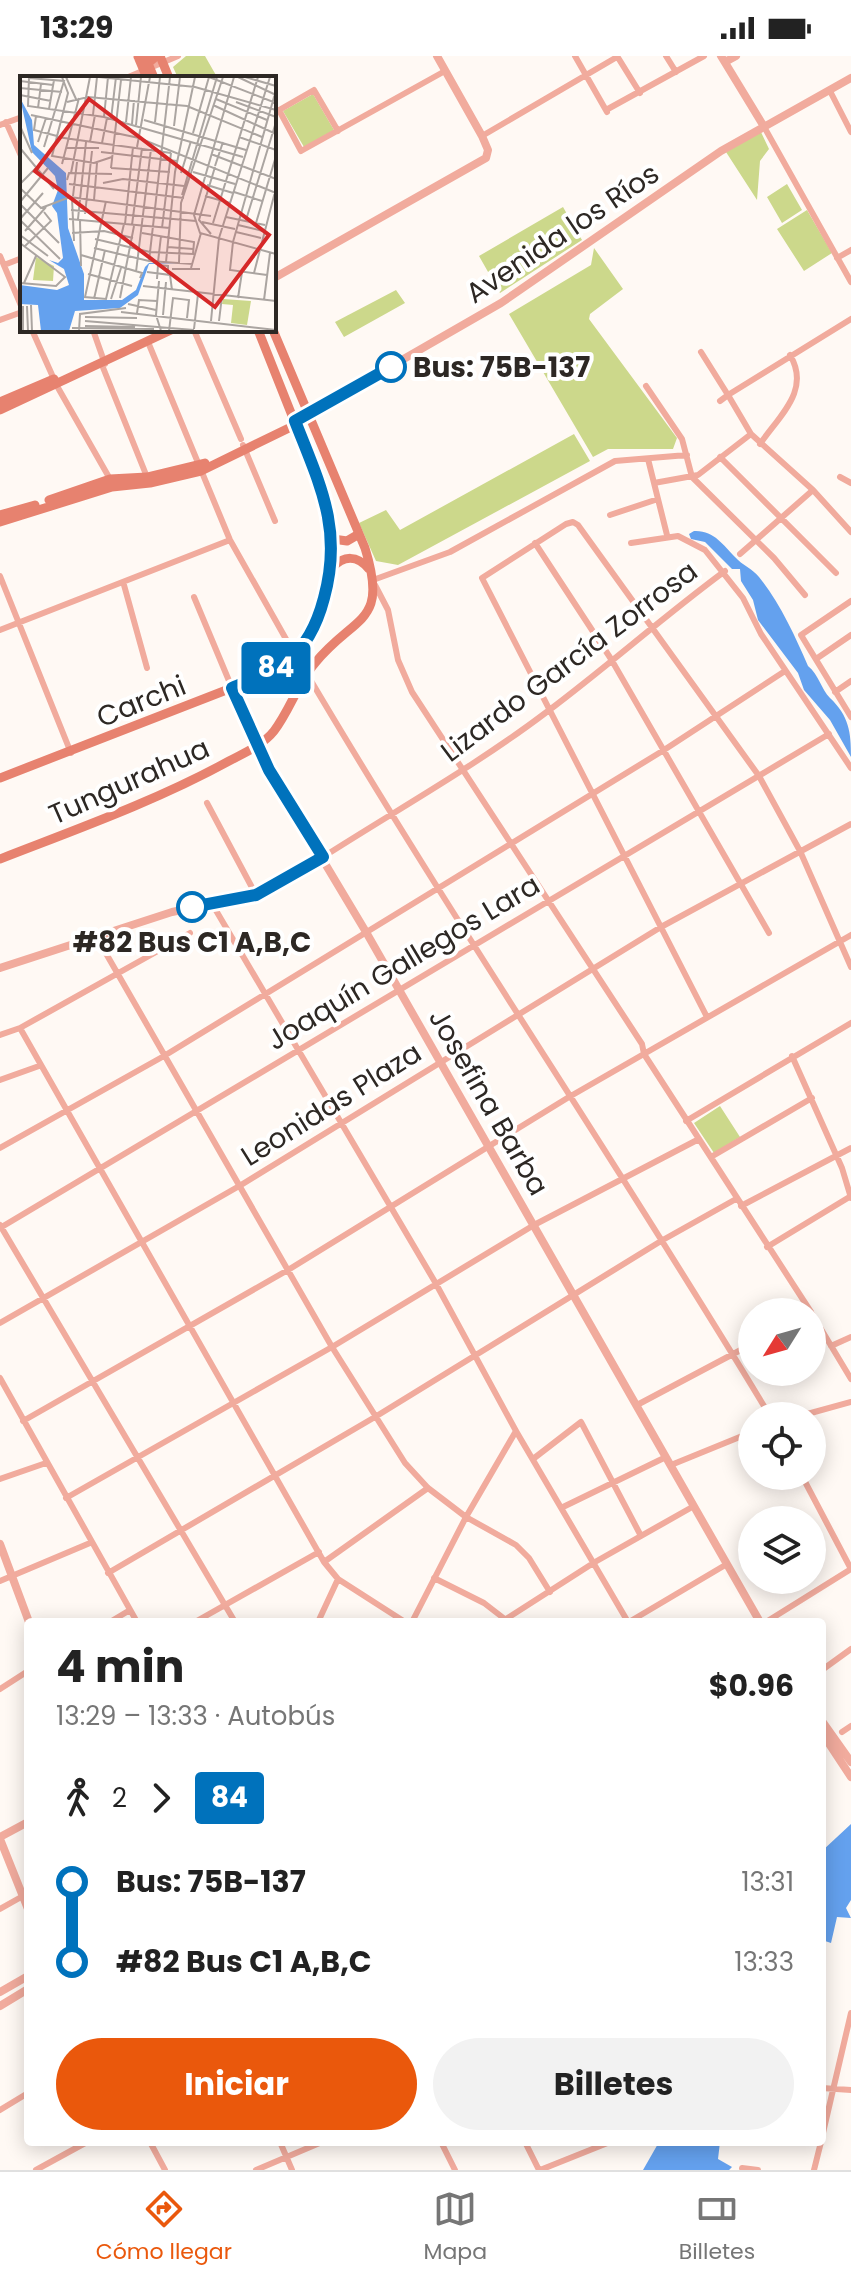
<!DOCTYPE html>
<html lang="es">
<head>
<meta charset="utf-8">
<style>
  body { margin:0; font-family:Poppins,sans-serif; background:#f2f2f2; color:#222; height:100vh; display:flex; flex-direction:column; font-size:30px; white-space:nowrap }
  * { box-sizing:border-box; margin:0 }
  p { font-size:26px; color:#767676 }
  .icon { flex:none; width:44px; height:44px; fill:none; stroke:currentColor; stroke-width:2; stroke-linecap:round; stroke-linejoin:round }
  .map { position:relative; flex:1; overflow:hidden }
  .panel { position:absolute; left:24px; top:1562px; width:802px; height:528px; display:flex; flex-direction:column; background:#fff; border-radius:8px; box-shadow:0 4px 20px #0003 }
  .panel>* { flex:none }
  .badge { padding:0 16px; border-radius:6px; font-size:28px; line-height:52px }
  .needle { width:52px; rotate:233deg }
  .fabs { position:absolute; left:738px; top:1242px; display:grid; gap:16px }
  .fabs a { display:grid; place-items:center; width:88px; height:88px; border-radius:50%; background:#fff; box-shadow:0 4px 20px #0003; font-size:40px }
  .map>.badge { position:absolute; translate:-50% -50%; box-shadow:0 0 0 4px #fff }
  .legs { display:flex; align-items:center; gap:12px; height:88px; padding:0 32px; font-size:26px }
  .legs p { margin-inline-start:auto }
  .head { display:flex; align-items:center; justify-content:space-between; height:136px; padding:0 32px }
  h1 { font-size:44px; font-weight:700; line-height:60px }
  .primary-button { display:flex; gap:16px; margin-top:auto; padding:16px 32px }
  .primary-button a { flex:1; height:92px; border-radius:48px; background:#ea580c; color:#fff; font-size:32px; font-weight:700; line-height:92px; text-align:center }
  .primary-button a+a { background:#f2f2f2; color:#222 }
  ul { padding:0 32px; list-style:none }
  li { display:flex; align-items:center; gap:28px; height:80px; font-size:30px }
  li i { display:grid; place-items:center; width:12px; height:100%; margin:0 10px; background:currentColor }
  li i::after { content:''; width:20px; height:20px; margin:-10px; border:6px solid; border-radius:50%; background:#fff }
  li p { margin-inline-start:auto }
  li:first-child i { background:linear-gradient(#0000 50%,currentColor 0) }
  li:last-child i { background:linear-gradient(currentColor 50%,#0000 0) }
  .status { display:flex; justify-content:space-between; align-items:center; height:56px; padding:0 40px; background:#fff; direction:ltr }
  .status svg { height:22px; fill:currentColor }
  .tabs { display:flex; justify-content:space-around; align-items:center; height:112px; border-top:2px solid #e0e0e0; background:#fff; font-size:22px; color:#767676 }
  .tabs a { display:grid; justify-items:center; gap:4px }
  .tabs .active { color:#ea580c }
  .map>svg:first-child { display:block }
  .green { fill:#ccd88b }
  .water { fill:#64a1ee }
  .lines { fill:none; stroke-linecap:round; stroke-linejoin:round }
  .minor { stroke:#f1ab9d; stroke-width:6 }
  .tertiary { stroke:#f1ab9d; stroke-width:8 }
  .secondary { stroke:#e7826f; stroke-width:9 }
  .line-1-casing { stroke:#fff; stroke-width:18 }
  .line-1 { stroke:#0072bc; stroke-width:12 }
  .stop-1-dot { fill:#fff; stroke:#0072bc; stroke-width:4 }
  .labels { text-anchor:middle; stroke-width:8; stroke-linejoin:round; paint-order:stroke }
  .street-label { font-size:28px; fill:#2d2824; stroke:#fff }
  .stop-label { font-size:28px; font-weight:bold; fill:#2d2824; stroke:#fff; text-anchor:start }
  .inset-road { fill:none; stroke:#aba5a1; stroke-width:2 }
  .view { fill:#d62828; fill-opacity:0.15; stroke:#d62828; stroke-width:4 }
  .inset-edge { fill:none; stroke:#2d2824; stroke-width:4 }
</style>
</head>
<body>
<div class="status"><b>13:29</b><svg viewBox="0 0 49 12"><path d="M0 12V9h3v3zM5 12V6h3v6zM10 12V3h3v9zM15 12V0h3v12zM26 1h20v11H26zM47 4h2v5h-2z"/></svg></div>
<div class="map">
<svg width="851" height="2114" viewBox="0 0 851 2114">
  <rect width="100%" height="100%" fill="#fff9f4"/>
  <path class="green" d="M186,0H205L217,21L178,22L173,11Z
    M313,38L334,74L304,91L283,55Z
    M760,74L769,93L760,105L757,144L726,96Z
    M787,128L802,154L782,167L767,141Z
    M563,151L582,184L500,237L479,200Z
    M807,154L832,197L804,215L777,173Z
    M594,192L623,233L590,258L589,263L677,382L673,393H608L593,401L509,258L591,209Z
    M396,234L405,247L344,281L335,266Z
    M574,378L590,405L398,509L376,505L359,467L386,454L400,474Z
    M720,1050L740,1081L714,1097L694,1067Z"/>
  <path class="water" d="M694,475C714,474 723,489 735,501C742,509 753,513 759,521C780,547 795,580 808,610C819,619 821,633 830,642C849,660 851,676 851,701L830,664L804,634L798,617L758,564L753,544L741,525L740,513H732L705,486L691,483L689,478Z
    M851,1768V1844L846,1852L851,1862L837,1861L831,1887L822,1884V1795Z
    M659,2086H733H720L718,2103L732,2111L729,2114H643Z"/>
  <g class="lines">
    <path class="minor" d="M575,0L607,56
      M617,0L640,37
      M666,0L676,16
      M126,22L178,0
      M830,35L851,76
      M279,54L301,95L445,15
      M606,54L704,0
      M274,57L314,34L338,75
      M6,66L22,102
      M0,69L22,61
      M763,69L851,226
      M482,80L617,1
      M0,200L22,252
      M837,202L851,194
      M4,209L22,202
      M851,263L728,339L751,378L813,434L851,476
      M0,264L22,256
      M32,274L57,330L110,423
      M93,274L105,308
      M194,274L241,383
      M148,286L230,484L295,599
      M701,296L728,339L720,345
      M102,309L147,421
      M646,330L682,383L692,421L774,502L805,539
      M760,388C780,359 811,334 790,299
      M243,389L275,465
      M720,401L836,517
      M648,403L667,479
      M840,421L851,427
      M654,427L698,419L751,378
      M610,459L658,443
      M535,487L611,603L769,877
      M631,487L678,480L705,494L743,542L761,578L851,712
      M740,498L813,434
      M0,520L71,697
      M373,524L450,496L615,405L687,399
      M124,529L147,612
      M375,529L388,554L398,604L412,636L642,988L644,998L811,1256
      M194,541L232,632
      M851,545L801,579L851,661
      M0,574L230,484
      M816,603L851,579
      M307,618C455,869 620,1110 770,1360
      M835,636L851,625
      M207,747L256,839
      M323,801C398,753 477,709 548,655C608,610 664,560 725,515
      M211,846L435,1226L516,1375L628,1566
      M96,880L332,1291L405,1407L428,1432L466,1461L516,1489L529,1502L550,1536
      M707,961L482,522L566,468L573,466L578,469L759,720L800,795L851,911
      M20,972L324,1506L338,1523L405,1566
      M0,979L20,972L190,877
      M792,1000L842,1112L851,1142
      M0,1024L39,1010
      M686,1065L851,967
      M0,1092L164,1000L664,694L785,615
      M711,1101L812,1042
      M741,1150L851,1092
      M0,1169L235,1566
      M0,1172L829,678
      M767,1191L851,1140
      M812,1258L851,1323
      M0,1267L241,1129L661,871L851,768
      M831,1290L851,1281
      M0,1322L137,1566
      M637,1349L752,1288
      M800,1360L851,1346
      M23,1365L288,1214L569,1041L851,879
      M533,1403L581,1366L641,1480
      M671,1409L752,1376
      M802,1420L851,1513
      M0,1423L46,1407
      M66,1442L332,1291L534,1169L699,1083
      M563,1451L666,1401
      M324,1506L428,1432
      M108,1517L375,1361L661,1185L736,1143
      M434,1522L484,1547L506,1564
      M0,1525L90,1487
      M506,1563L595,1506L694,1450
      M110,1566L130,1554
      M195,1566L319,1496
      M318,1566L338,1523
      M412,1566L466,1461L516,1375
      M629,1566L727,1508
      M766,1566L851,1513
      M822,1614L851,1593
      M0,1633L28,1615
      M842,1676L851,1670
      M0,1853L23,1840
      M822,2032L851,2034
      M0,2054L28,2037
      M822,2081L851,1957
      M150,2086L165,2114
      M280,2086L292,2114
      M441,2086L455,2114
      M525,2086L539,2114
      M742,2112L758,2114
      M36,2114L87,2086
      M256,2114L322,2086
      M540,2114L610,2086
      M814,2114L821,2086"/>
    <path class="tertiary" d="M721,0L763,69
      M725,6L736,0
      M274,222L486,102L488,94L482,80L437,0
      M308,358L501,247L721,95L851,22
      M232,632L269,714L366,876L760,1566
      M0,912L172,856L256,839L323,801
      M0,1488L29,1566
      M822,1665L851,1706
      M822,1677L851,1721
      M0,1781L28,1766
      M0,1783L28,1853
      M0,1936L28,1920
      M0,1950L28,1933"/>
    <path class="secondary" d="M145,0L154,22
      M160,0L169,22
      M138,1L148,7L157,0
      M139,3L147,22
      M0,346L54,323
      M0,354L171,274
      M49,444L110,423L147,421L205,407
      M0,459L35,449
      M0,466L112,431L150,427L201,415L289,372L308,358
      M333,483L347,485L359,478
      M332,512C344,499 357,499 369,513
      M0,722L247,626L285,607L305,586L320,559L332,512L333,483L324,440L258,274
      M0,803C77,773 156,745 229,705C244,697 263,689 274,675C290,654 298,627 315,607C355,558 389,569 365,492L273,274"/>
  </g>
  <g class="lines">
    <g class="line-1-casing">
      <path id="line-1" d="M192,851L256,839L323,801L269,714L232,632C250,624 272,617 287,605C307,590 318,565 324,542C343,473 320,429 295,365L391,311"/>
    </g>
    <use href="#line-1" class="line-1"/>
  </g>
  <g class="stop-1-dot">
    <circle cx="391" cy="311" r="14"/>
    <circle cx="192" cy="851" r="14"/>
  </g>
  <g class="labels">
    <g class="street-label">
      <text transform="translate(562 177) rotate(-34)" y="10">Avenida los Ríos</text>
      <text transform="translate(569 605) rotate(-37)" y="10">Lizardo García Zorrosa</text>
      <text transform="translate(141 645) rotate(-22)" y="10">Carchi</text>
      <text transform="translate(129 725) rotate(-24)" y="10">Tungurahua</text>
      <text transform="translate(403 906) rotate(-31)" y="10">Joaquín Gallegos Lara</text>
      <text transform="translate(489 1046) rotate(60)" y="10">Josefina Barba</text>
      <text transform="translate(331 1048) rotate(-32)" y="10">Leonidas Plaza</text>
    </g>
    <g class="stop-label">
      <text x="413" y="321">Bus: 75B-137</text>
      <text x="192" y="896" text-anchor="middle">#82 Bus C1 A,B,C</text>
    </g>
  </g>
  <g transform="translate(20 20)">
    <rect width="256" height="256" fill="#fff9f4"/>
    <path d="M16,181L34,190L33,205L13,204ZM203,223L231,225L227,249L211,247L213,229L202,228Z" fill="#ccd88b"/>
    <path d="M0,22L12,44L14,69L46,97L48,152L64,198V224H102L116,214L125,191L129,187L163,188H129L118,219L100,232L55,235L49,255H21L18,229L0,228V209L37,214L49,209L44,193L29,184L38,187L43,182L37,137L32,130L38,114L35,100L12,76Z" fill="#64a1ee"/>
    <path class="inset-road" d="M9,1L8,30L84,41L223,81M42,1L48,17L32,80L74,87L92,81M46,1L56,23M79,1L175,11L256,34M189,1L256,27M214,1L174,139L180,157L256,178M218,1L256,19M225,1L256,10M9,2L44,5L24,71M0,5L33,9M0,12L42,16M0,19L31,25M196,23L247,44M47,26L68,21L167,30L242,61M216,26L256,41M193,29L256,58M18,32L21,8M29,33L34,4M11,39L119,62L256,117M73,39L77,1M16,40L14,54L37,60M84,41L88,1M91,43L96,1M124,44L226,74M106,46L111,1M135,46L140,1M112,48L114,24M116,49L121,1M0,50L12,77M154,50L160,1M173,57L189,1M37,61L151,77M219,61L256,74M18,66L26,42M70,66L75,39M82,67L87,42M117,71L130,1M0,72L34,113M47,72H79M81,76L157,85M191,78L256,103M42,88L59,22M195,90L203,66M91,92L101,4M91,92L150,96M173,96L215,108M51,97L70,1M161,97L171,65M47,104L49,97L92,98M83,107L103,103L164,110M0,108L22,86M49,108L164,122M187,109L213,117M0,112L21,132L50,121L191,140M214,116L242,125M162,119L197,1M53,120L57,86M185,120L210,127M52,123L54,165M74,124L77,87M86,125L65,221L86,223L104,148M0,126L28,92M0,128L39,167M51,134L176,145M65,138L72,75M206,141L245,149M0,143L23,117M49,143L150,152M58,143L66,66M0,144L40,183M60,144L61,190M226,144L256,46M182,146L215,153M193,147L238,1M236,147L256,80M105,148L113,71M112,149L122,72M218,149L243,155M142,152L151,77M5,155L26,131M216,156L241,162M52,157L84,155L113,162M191,158L179,144L195,91M0,159L28,180M199,162L250,1M75,163L130,176L173,178L174,166L122,157M213,166L210,194L247,199M213,166L256,14M0,167L45,201L36,210L0,207M4,171L31,145L24,136M148,171L173,173M74,172L129,185L173,188M61,179L122,197L120,202M129,185L150,1M138,186L141,160M146,186L155,96L175,1M159,187L161,127L203,1M171,192L181,157M152,193H180M116,196L131,73M127,196L150,199L152,214M234,197L256,112M68,198L112,210M137,203L138,189L148,190V198M139,205L136,239L141,255M4,207L16,180M123,210L256,225M100,222L114,150M218,222L222,196M74,223L85,174M91,223L101,192M244,224L250,177M108,228L136,234M11,229L12,255M3,230V255M7,230L8,255M101,236L256,254M117,237L119,224L137,225M143,239L146,206M65,241L117,242M65,245L174,254M191,245L199,162M199,245L202,220M65,250L115,251M52,252L134,253M174,253L178,218M59,255L60,238L106,232M149,255L153,222L169,224L167,242"/>
    <path class="view" d="M69,23L249,159L195,231L15,95Z"/>
    <rect width="256" height="256" class="inset-edge"/>
  </g>
</svg>
<div class="fabs">
<a><svg class="needle" viewBox="-14 -14 28 28"><path d="M0-13l5 13h-10z" fill="#e53935"/><path d="M0 13l5-13h-10z" fill="#767676"/></svg></a>
<a><svg class="icon" aria-label="locate" viewBox="0 0 24 24"><circle cx="12" cy="12" r="6"/><path d="M12 2v4M12 18v4M2 12h4M18 12h4"/></svg></a>
<a><svg class="icon" aria-label="layers" viewBox="0 0 24 24"><path d="M12 4l9 5-9 5-9-5zM3 14l9 5 9-5"/></svg></a>
</div>
<b class="badge" style="left:276px;top:612px;background:#0072bc;color:#fff">84</b>
<section class="panel">
<div class="head"><div><h1>4 min</h1><p>13:29 – 13:33 · Autobús</p></div><b>$0.96</b></div>
<div class="legs"><svg class="icon" aria-label="walk" viewBox="0 0 24 24"><circle cx="13" cy="4" r="2"/><path d="M13 8l-2 6 4 7M11 14l-3 7M7 12l3-4h3l4 4"/></svg>2<svg class="icon" aria-label="forward" viewBox="0 0 24 24"><path d="M9 5l7 7-7 7"/></svg><b class="badge" style="background:#0072bc;color:#fff">84</b></div>
<ul>
<li><i style="color:#0072bc"></i><b>Bus: 75B-137</b><p>13:31</p></li>
<li><i style="color:#0072bc"></i><b>#82 Bus C1 A,B,C</b><p>13:33</p></li>
</ul>
<div class="primary-button"><a>Iniciar</a><a>Billetes</a></div>
</section>
</div>
<nav class="tabs">
<a class="active"><svg class="icon" aria-label="directions" viewBox="0 0 24 24"><path d="M12 3l9 9-9 9-9-9zM9 14v-3h6M13 9l2 2-2 2"/></svg>Cómo llegar</a>
<a><svg class="icon" aria-label="map" viewBox="0 0 24 24"><path d="M3 6l6-2 6 2 6-2v14l-6 2-6-2-6 2zM9 4v14M15 6v14"/></svg>Mapa</a>
<a><svg class="icon" aria-label="tickets" viewBox="0 0 24 24"><path d="M3 7h18v10H3zM15 7v10"/></svg>Billetes</a>
</nav>
</body>
</html>
